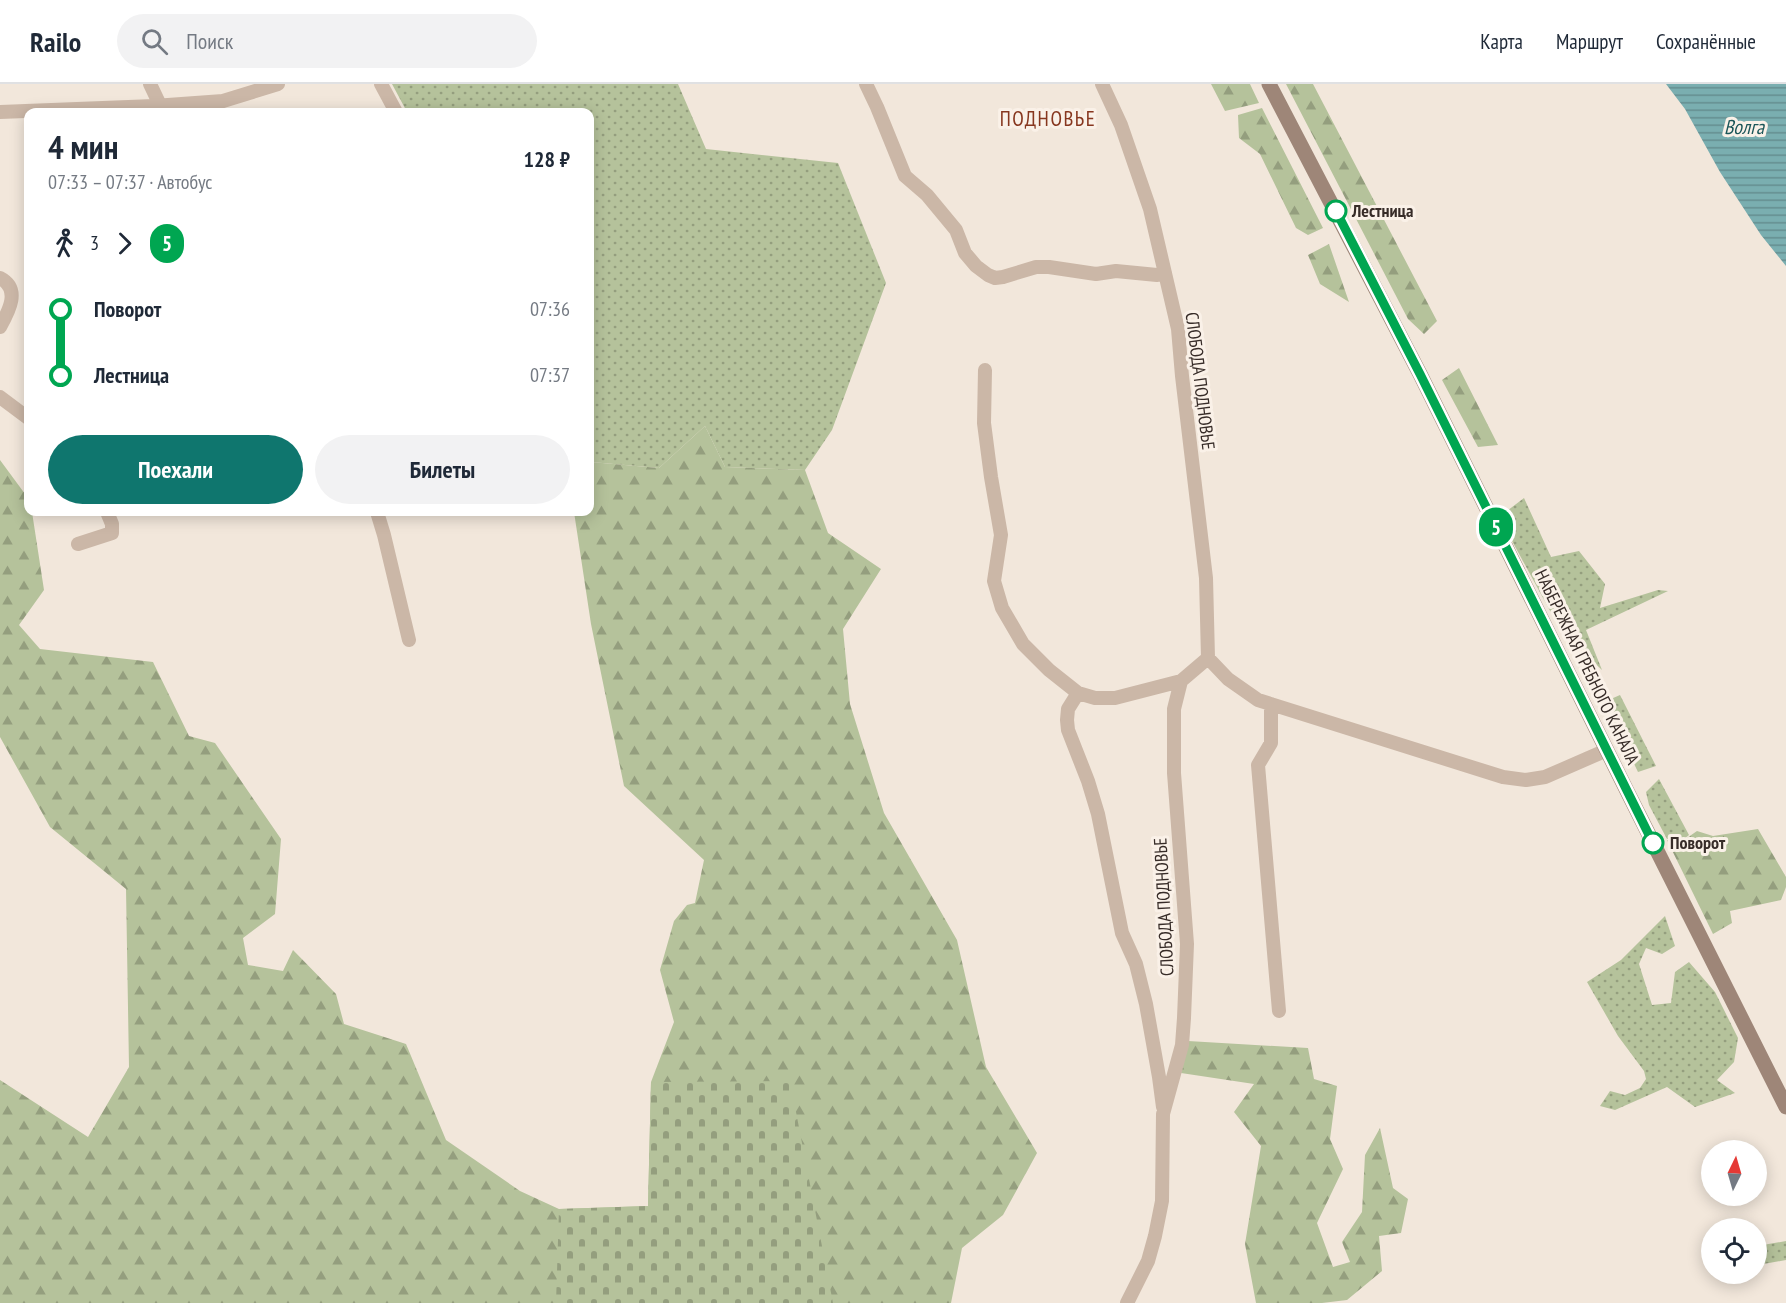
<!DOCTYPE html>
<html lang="ru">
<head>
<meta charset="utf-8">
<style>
  body { margin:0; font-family:"PT Sans Narrow",sans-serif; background:#f2f2f3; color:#1f2937; height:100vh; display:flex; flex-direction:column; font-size:22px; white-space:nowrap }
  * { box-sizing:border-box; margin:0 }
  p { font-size:20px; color:#747a83 }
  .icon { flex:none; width:33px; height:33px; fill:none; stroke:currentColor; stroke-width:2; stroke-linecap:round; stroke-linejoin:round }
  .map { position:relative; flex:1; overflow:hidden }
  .side { position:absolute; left:24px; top:24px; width:570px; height:408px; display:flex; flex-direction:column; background:#fff; border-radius:12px; box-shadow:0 3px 15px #0003 }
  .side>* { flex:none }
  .badge { padding:0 12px; border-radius:20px; font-size:21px; line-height:39px }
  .needle { width:39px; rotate:5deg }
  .fabs { position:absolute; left:1701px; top:1056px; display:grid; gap:12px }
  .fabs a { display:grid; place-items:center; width:66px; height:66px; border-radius:50%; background:#fff; box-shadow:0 3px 15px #0003; font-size:30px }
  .map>.badge { position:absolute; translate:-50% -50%; box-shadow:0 0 0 3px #fff }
  .legs { display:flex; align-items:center; gap:9px; height:66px; padding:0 24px; font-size:20px }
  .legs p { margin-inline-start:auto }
  .headline { display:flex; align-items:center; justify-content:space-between; height:102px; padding:0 24px }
  h1 { font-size:33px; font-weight:600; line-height:45px }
  .button { display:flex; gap:12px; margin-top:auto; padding:12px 24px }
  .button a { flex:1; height:69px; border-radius:36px; background:#0f766e; color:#fff; font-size:24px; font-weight:600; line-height:69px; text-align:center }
  .button a+a { background:#f2f2f3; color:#1f2937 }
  ul { padding:0 24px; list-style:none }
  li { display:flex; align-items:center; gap:21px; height:66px; font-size:22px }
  li i { display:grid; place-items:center; width:9px; height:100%; margin:0 8px; background:currentColor }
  li i::after { content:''; width:15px; height:15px; margin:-8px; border:4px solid; border-radius:50%; background:#fff }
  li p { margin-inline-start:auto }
  li:first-child i { background:linear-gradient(#0000 50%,currentColor 0) }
  li:last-child i { background:linear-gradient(currentColor 50%,#0000 0) }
  header { display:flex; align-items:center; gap:36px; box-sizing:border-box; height:84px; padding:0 30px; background:#fff; border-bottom:2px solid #e0e1e3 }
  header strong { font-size:28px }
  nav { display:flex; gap:33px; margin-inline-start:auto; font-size:21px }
  .search { width:420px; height:54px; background:#f2f2f3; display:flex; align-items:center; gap:15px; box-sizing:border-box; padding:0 21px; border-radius:33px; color:#747a83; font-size:22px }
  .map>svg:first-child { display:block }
  .grass { fill:url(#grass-dots) }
  .forest { fill:url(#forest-firs) }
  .cemetery { fill:url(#cemetery-stones) }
  .water { fill:url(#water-rules) }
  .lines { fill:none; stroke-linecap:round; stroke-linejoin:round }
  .street { stroke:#cbb7a7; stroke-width:14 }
  .secondary { stroke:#9e8678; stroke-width:15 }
  .line-1-casing { stroke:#fff; stroke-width:14 }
  .line-1 { stroke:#00a651; stroke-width:9 }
  .stop-1-dot { fill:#fff; stroke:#00a651; stroke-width:3 }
  .labels { text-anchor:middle; stroke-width:6; stroke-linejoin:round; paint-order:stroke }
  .stop-label { font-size:18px; font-weight:bold; fill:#372c28; stroke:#faf1e8; text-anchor:start }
  .street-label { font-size:18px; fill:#372c28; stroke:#faf1e8 }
  .water-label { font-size:20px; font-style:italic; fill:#1c5659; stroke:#faf1e8 }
  .quarter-label { font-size:21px; letter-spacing:1.5px; fill:#87371f; stroke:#faf1e8 }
</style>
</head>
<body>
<header>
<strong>Railo</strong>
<div class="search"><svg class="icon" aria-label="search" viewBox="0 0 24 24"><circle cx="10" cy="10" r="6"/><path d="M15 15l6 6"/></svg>Поиск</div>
<nav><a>Карта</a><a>Маршрут</a><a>Сохранённые</a></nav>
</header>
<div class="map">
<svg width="1786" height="1219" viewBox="0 0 1786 1219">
  <defs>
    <pattern id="grass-dots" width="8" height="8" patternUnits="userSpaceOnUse" patternTransform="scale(1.5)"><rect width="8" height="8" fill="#b5c29b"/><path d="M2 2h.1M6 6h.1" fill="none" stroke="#949e7e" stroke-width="1.8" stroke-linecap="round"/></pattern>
    <pattern id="forest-firs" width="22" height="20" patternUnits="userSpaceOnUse" patternTransform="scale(1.5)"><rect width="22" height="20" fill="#b5c29b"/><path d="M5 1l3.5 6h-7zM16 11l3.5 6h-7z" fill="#949e7e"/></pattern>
    <pattern id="cemetery-stones" width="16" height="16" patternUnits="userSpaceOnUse" patternTransform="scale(1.5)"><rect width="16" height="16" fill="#b5c29b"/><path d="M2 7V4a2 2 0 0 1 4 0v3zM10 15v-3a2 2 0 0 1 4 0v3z" fill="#949e7e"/></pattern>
    <pattern id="water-rules" width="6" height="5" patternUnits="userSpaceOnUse" patternTransform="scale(1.5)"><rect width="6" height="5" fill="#7aaeb0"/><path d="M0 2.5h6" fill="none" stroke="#658e8f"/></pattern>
  </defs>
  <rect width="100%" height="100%" fill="#f2e7db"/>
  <path class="grass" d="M392,0H678L706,65L838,79L886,199L832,346L805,386L725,383L705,342L659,384L591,378L590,380V28H407Z
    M1524,414L1551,473L1579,467L1605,500L1600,524L1658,506L1668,507L1586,546L1602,586L1561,547L1499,433Z
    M1620,611L1656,682L1638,688L1604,618Z
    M1659,695L1689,751L1684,755H1667L1649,721L1646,708Z
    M1665,832L1675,862L1662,870L1646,864L1639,880L1652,921L1671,919L1675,888L1689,878L1715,908L1738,954L1734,978L1717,996L1735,1009L1695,1023L1667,1003L1615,1026L1600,1022L1610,1007L1625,1011L1640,1004L1646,995L1644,987L1618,952L1587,898L1621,876Z
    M1786,1157V1176L1758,1181L1757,1162Z"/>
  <path class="forest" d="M1211,0H1250L1259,19L1225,27Z
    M1286,0H1313L1437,237L1424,250L1408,235Z
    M1262,24L1323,144L1308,151L1296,144L1260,70L1239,54L1238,31Z
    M1329,160L1349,218L1320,200L1308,171Z
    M1459,284L1498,361L1478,363L1442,296Z
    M705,342L725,383L805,386L828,449L881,485L843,545L850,620L884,729L957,856L986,983L1037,1069L1003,1131L962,1164L951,1219H0V996L88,1053L129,983L126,805L50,743L0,653V376L28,414V428H32L44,506L19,541L40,565L153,578L189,652L215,659L281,755L275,830L243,854L248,881L283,887L293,866L336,910L344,940L406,960L446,1056L520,1107L559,1125L648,1122L651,998L674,938L660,886L674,837L687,821L695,819L704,776L624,702L591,540L574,428H590L591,378L659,384Z
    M1758,745L1786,793V803L1781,816L1730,827L1732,839L1713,850L1667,756H1684L1697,747L1713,752Z
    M1188,957L1308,964L1314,995L1337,1002L1330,1055L1343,1085L1317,1139L1333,1183L1350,1178L1342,1158L1362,1128L1365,1071L1380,1044L1393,1104L1408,1115L1401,1149L1379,1152L1382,1187L1347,1216L1322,1219H1256L1245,1160L1261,1062L1234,1028L1254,1000L1181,989Z"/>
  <path class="cemetery" d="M790,997L833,1219H556L559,1125L648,1122L651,998Z"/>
  <path class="water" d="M1666,0H1786V182L1761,151L1720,88L1685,25Z"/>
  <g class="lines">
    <path class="street" d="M150,0L160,21
      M381,0L396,28
      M866,0L877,23L905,92L927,111L956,146L965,169L976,182L988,191L995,194L1003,193L1036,183H1049L1096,190L1116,187L1157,191L1165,189
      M1102,0L1121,41L1150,125L1178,245L1182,292L1206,494L1208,574L1228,595L1258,616L1503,693L1526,696L1545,693L1607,666
      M0,28L154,22L223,17L278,0
      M0,194C21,205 9,227 0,243
      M985,286L984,339L991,393L1001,451L994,497L1002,524L1023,560L1049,586L1078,609L1095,614H1115L1181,597
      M0,313L28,334
      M377,428L384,451L409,556
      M78,460L112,449V440L107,428
      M1078,609L1068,625L1067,636L1068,646L1088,697L1098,730L1122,849L1136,880L1146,920L1159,993L1163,1023
      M1271,620V659L1258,681L1279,927
      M1127,1219L1148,1177L1155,1152L1162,1117L1163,1030L1182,961L1184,934L1187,860L1174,689V625L1181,597L1208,574"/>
    <path class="secondary" d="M1269,0L1420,290L1627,707L1786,1023"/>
  </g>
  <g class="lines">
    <g class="line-1-casing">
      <path id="line-1" d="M1336,127L1420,290L1653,759"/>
    </g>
    <use href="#line-1" class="line-1"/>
  </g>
  <g class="stop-1-dot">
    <circle cx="1336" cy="127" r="10"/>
    <circle cx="1653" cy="759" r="10"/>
  </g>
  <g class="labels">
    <g class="stop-label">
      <text x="1352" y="133">Лестница</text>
      <text x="1670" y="765">Поворот</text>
    </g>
    <g class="street-label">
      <text transform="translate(1200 297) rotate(83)" y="6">СЛОБОДА ПОДНОВЬЕ</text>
      <text transform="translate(1587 583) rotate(64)" y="6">НАБЕРЕЖНАЯ ГРЕБНОГО КАНАЛА</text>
      <text transform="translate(1164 823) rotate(-93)" y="6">СЛОБОДА ПОДНОВЬЕ</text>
    </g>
    <g class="water-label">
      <text x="1744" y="50">Волга</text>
    </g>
    <g class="quarter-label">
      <text x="1048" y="42">ПОДНОВЬЕ</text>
    </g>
  </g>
</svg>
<div class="fabs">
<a><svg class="needle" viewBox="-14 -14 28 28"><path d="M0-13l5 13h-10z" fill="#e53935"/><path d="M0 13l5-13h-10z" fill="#747a83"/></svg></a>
<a><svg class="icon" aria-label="locate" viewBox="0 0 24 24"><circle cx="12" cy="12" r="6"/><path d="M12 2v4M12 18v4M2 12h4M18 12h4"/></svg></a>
</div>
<b class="badge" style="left:1496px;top:443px;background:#00a651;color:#fff">5</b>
<section class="side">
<div class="headline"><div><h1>4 мин</h1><p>07:33 – 07:37 · Автобус</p></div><b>128 ₽</b></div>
<div class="legs"><svg class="icon" aria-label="walk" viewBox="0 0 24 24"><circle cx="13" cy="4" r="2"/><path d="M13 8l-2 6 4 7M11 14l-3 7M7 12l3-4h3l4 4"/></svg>3<svg class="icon" aria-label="forward" viewBox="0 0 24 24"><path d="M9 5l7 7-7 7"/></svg><b class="badge" style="background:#00a651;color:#fff">5</b></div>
<ul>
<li><i style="color:#00a651"></i><b>Поворот</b><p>07:36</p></li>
<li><i style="color:#00a651"></i><b>Лестница</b><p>07:37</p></li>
</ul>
<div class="button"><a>Поехали</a><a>Билеты</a></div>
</section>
</div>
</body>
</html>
